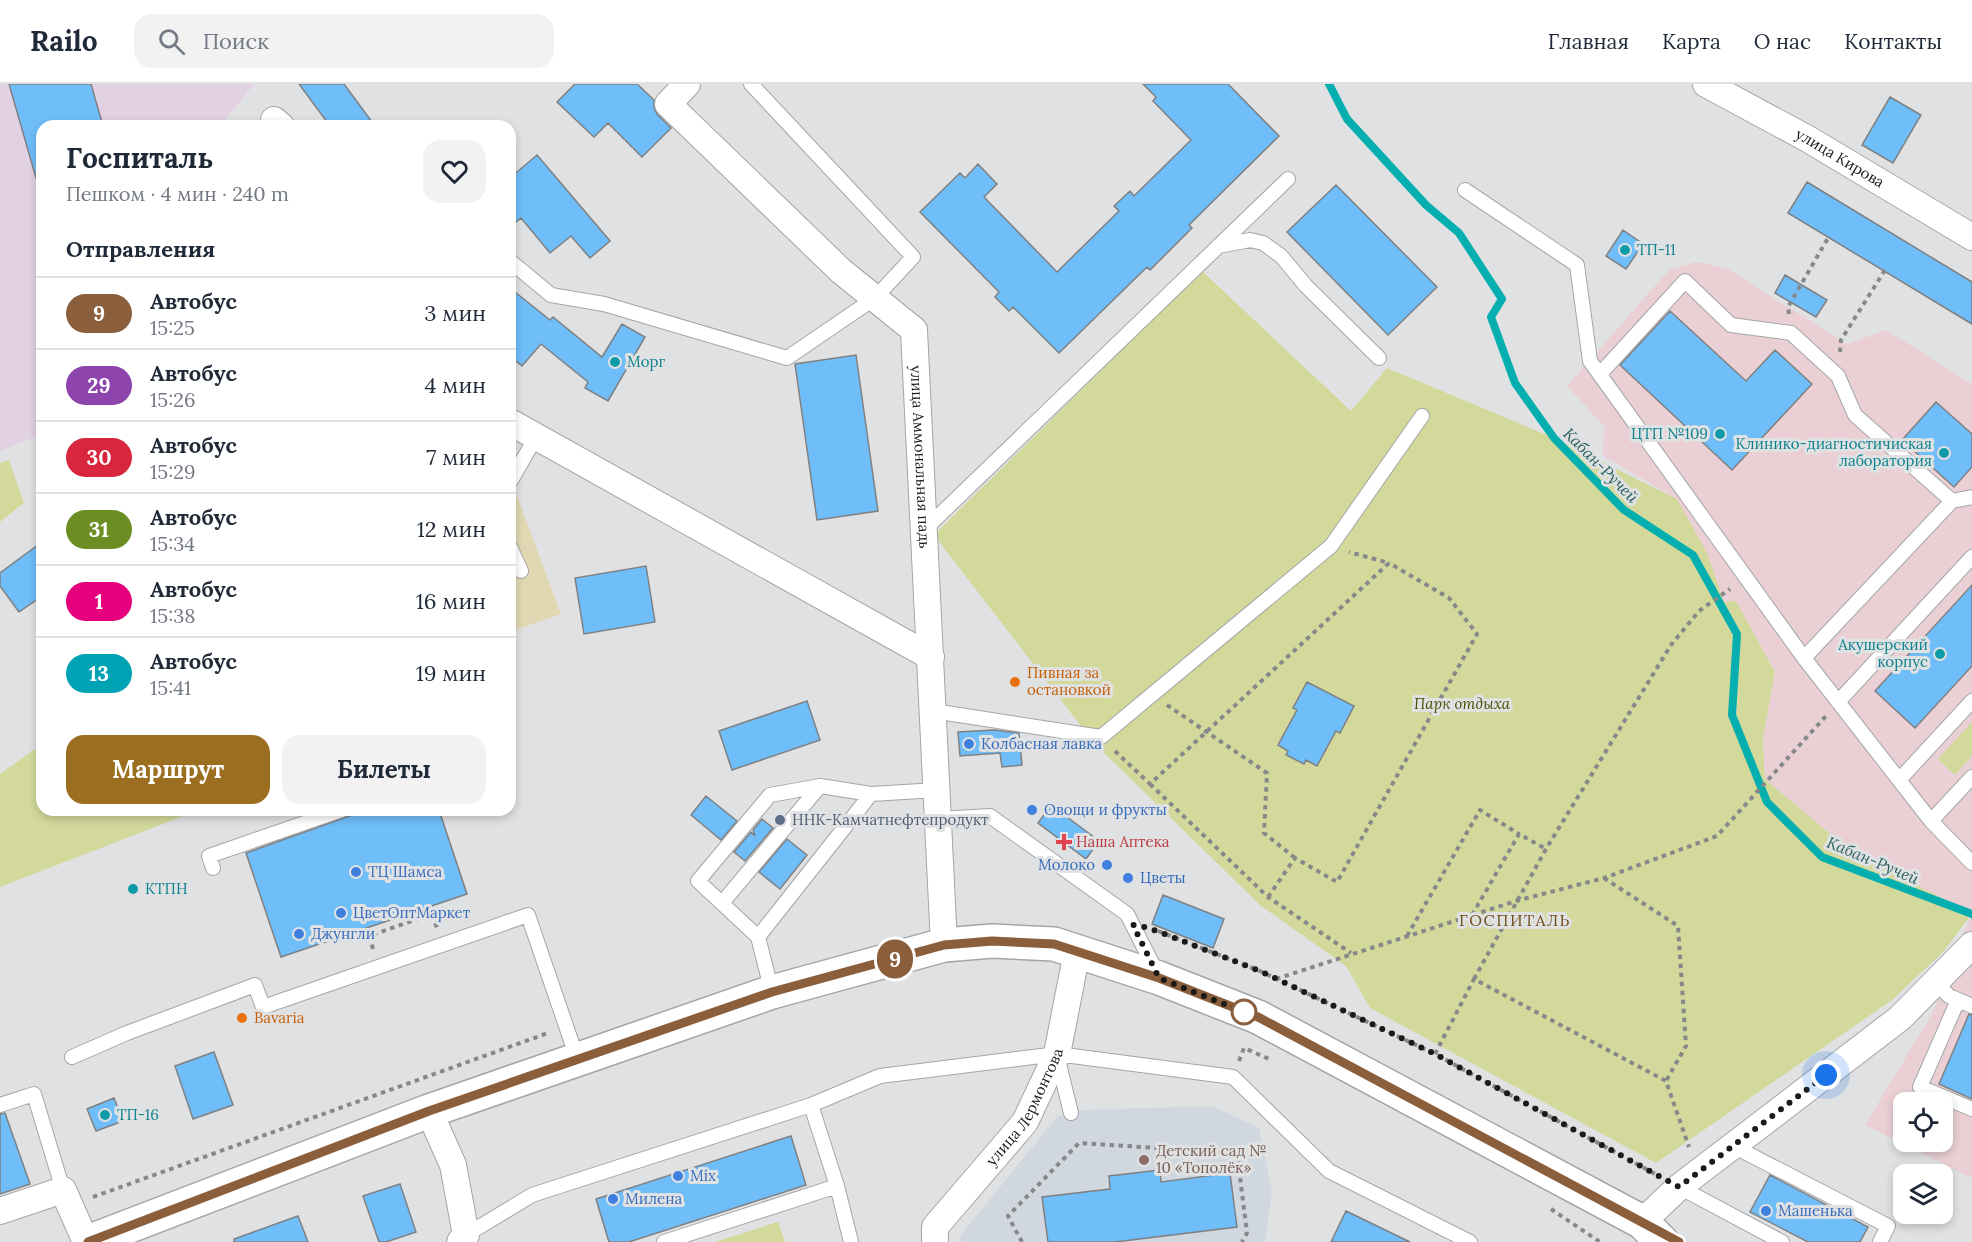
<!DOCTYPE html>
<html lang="ru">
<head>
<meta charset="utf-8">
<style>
  body { margin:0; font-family:Lora,serif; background:#f2f2f3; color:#1f2937; height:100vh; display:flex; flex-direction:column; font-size:22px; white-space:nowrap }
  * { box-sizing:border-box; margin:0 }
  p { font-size:20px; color:#747a83 }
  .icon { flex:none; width:33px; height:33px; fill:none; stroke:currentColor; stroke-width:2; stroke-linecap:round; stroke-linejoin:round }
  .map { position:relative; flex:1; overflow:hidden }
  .drawer { position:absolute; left:36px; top:36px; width:480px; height:696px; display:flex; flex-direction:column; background:#fff; border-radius:18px; box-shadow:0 3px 9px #0003 }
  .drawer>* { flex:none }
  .badge { padding:0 12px; border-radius:20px; font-size:21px; line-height:39px }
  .controls { position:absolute; left:1893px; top:1008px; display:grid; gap:12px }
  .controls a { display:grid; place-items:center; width:60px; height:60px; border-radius:12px; background:#fff; box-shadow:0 3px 9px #0003; font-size:30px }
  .you { position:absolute; width:30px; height:30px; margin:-15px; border:4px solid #fff; border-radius:50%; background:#1a73e8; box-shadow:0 0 0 9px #1a73e833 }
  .map>.badge { position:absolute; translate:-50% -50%; box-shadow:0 0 0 3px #fff }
  h2 { padding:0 30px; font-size:22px; line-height:54px }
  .round { display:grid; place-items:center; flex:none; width:63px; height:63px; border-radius:18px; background:#f2f2f3 }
  .head { display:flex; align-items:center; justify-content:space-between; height:102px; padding:0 30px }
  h1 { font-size:28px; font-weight:700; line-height:45px }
  .cta { display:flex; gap:12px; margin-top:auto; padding:12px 30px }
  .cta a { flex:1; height:69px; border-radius:18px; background:#9c6f20; color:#fff; font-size:24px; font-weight:700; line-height:69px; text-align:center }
  .cta a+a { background:#f2f2f3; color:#1f2937 }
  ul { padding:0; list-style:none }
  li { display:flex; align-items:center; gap:18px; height:72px; padding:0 30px; border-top:2px solid #e0e1e3 }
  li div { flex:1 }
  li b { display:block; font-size:22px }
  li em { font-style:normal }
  li .badge { min-width:66px; font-weight:700; text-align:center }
  header { display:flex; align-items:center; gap:36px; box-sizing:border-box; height:84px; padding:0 30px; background:#fff; border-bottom:2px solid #e0e1e3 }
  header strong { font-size:28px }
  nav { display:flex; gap:33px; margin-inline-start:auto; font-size:21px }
  .search { width:420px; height:54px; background:#f2f2f3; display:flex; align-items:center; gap:15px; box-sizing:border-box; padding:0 21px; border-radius:18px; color:#747a83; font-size:22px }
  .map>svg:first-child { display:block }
  .built { fill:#d0d7de }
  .industrial { fill:#e2d1e3 }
  .medical { fill:#ead0d5; fill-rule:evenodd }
  .green { fill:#d3d99b }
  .sand { fill:#e1d8b3 }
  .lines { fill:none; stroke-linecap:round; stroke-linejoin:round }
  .stream { stroke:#05afaf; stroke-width:8 }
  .building { fill:#6fbdf9; stroke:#7f8081; stroke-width:1.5 }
  .lane-casing { stroke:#a4a5a6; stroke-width:16 }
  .street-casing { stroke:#a4a5a6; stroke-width:28 }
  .secondary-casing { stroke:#a4a5a6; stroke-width:36 }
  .path { stroke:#878889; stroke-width:4; stroke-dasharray:4.5 4.5; stroke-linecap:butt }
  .lane { stroke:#fff; stroke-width:14 }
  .street { stroke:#fff; stroke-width:26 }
  .secondary { stroke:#fff; stroke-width:33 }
  .line-casing { stroke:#fff; stroke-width:14 }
  .line { stroke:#8b5e3c; stroke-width:9 }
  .walk { stroke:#191a1a; stroke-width:6; stroke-dasharray:0 10.8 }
  .culture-dot { fill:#0f9aa8; stroke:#e0e1e2; stroke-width:2 }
  .food-dot { fill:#e8710a; stroke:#e0e1e2; stroke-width:2 }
  .shop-dot { fill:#3f7fe0; stroke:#e0e1e2; stroke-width:2 }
  .service-dot { fill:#5c6f8a; stroke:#e0e1e2; stroke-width:2 }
  .health-dot { fill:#e0444e; stroke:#e0e1e2; stroke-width:2 }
  .stop-dot { fill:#fff; stroke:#8b5e3c; stroke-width:3 }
  .education-dot { fill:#8d6e63; stroke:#e0e1e2; stroke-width:2 }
  .labels { text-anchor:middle; stroke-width:6; stroke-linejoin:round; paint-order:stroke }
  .street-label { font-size:15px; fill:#191a1a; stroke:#e0e1e2 }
  .culture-label { font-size:15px; fill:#0d838f; stroke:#e0e1e2; text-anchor:start }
  .food-label { font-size:15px; fill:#c56008; stroke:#e0e1e2; text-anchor:start }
  .park-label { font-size:15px; font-style:italic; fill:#4b4e05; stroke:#e0e1e2 }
  .shop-label { font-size:15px; fill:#366cbe; stroke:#e0e1e2; text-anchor:start }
  .service-label { font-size:15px; fill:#4e5e75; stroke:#e0e1e2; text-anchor:start }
  .health-label { font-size:15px; fill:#be3a42; stroke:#e0e1e2; text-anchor:start }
  .education-label { font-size:15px; fill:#785e54; stroke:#e0e1e2; text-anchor:start }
  .water-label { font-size:16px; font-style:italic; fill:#296161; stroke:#e0e1e2 }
  .neighbourhood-label { font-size:16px; letter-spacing:1.5px; fill:#70501c; stroke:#e0e1e2 }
</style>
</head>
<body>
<header>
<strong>Railo</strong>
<div class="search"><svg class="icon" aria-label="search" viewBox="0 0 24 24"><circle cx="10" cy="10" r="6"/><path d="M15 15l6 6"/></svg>Поиск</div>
<nav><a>Главная</a><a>Карта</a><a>О нас</a><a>Контакты</a></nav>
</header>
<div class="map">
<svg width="1972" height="1158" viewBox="0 0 1972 1158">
  <rect width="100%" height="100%" fill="#e0e1e2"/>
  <path class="built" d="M1212,1022L1259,1044L1272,1107L1265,1158H961L960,1152L1057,1033L1084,1026Z"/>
  <path class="industrial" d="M0,0H254L220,42H42V350L0,367Z"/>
  <path class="medical" d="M1696,178L1726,184L1847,260L1886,246L1972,300V1094L1865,1041L1933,928L1971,830L1848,765L1765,695L1763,655L1775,588L1736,517L1724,518L1677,415L1603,372L1604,342L1567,302L1669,186ZM1904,1018H1942V1058H1904Z"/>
  <path class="green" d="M1202,187L1351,327L1387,284L1554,354L1677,415L1707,469L1724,518L1736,517L1775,588L1763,655L1765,695L1848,765L1972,830L1942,869L1892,916L1656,1079L1370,924L1346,882L1261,822L1094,659L934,451Z
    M9,376L24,419L0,438V379Z
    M1972,638V672L1955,691L1938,675Z
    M42,660V726H199L0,803V690Z
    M778,1138L785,1158H715Z"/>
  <path class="sand" d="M510,393L561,530L510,548Z"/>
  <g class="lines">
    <path class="stream" d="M1329,0L1347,35L1426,121L1459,149L1502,215L1491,233L1515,299L1554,354L1624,426L1693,471L1737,550L1732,631L1767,718L1822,773L1972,830"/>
  </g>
  <path class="building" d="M9,0H91L103,42H42V93L36,94Z
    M299,0H344L375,42H330Z
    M575,0H637L654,16V24L657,30L671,44L642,73L608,39L594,53L557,18Z
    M1143,0H1228L1279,52L1189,141L1192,144L1150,186L1147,183L1059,269L1013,223L1009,227L995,213L999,208L920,128L960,89L965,94L978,80L997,100L984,113L1057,188L1119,127L1114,122L1130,107L1134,112L1191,56L1153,17L1156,13Z
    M1890,13L1921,31L1893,79L1862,61Z
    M537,71L610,157L590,174L571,152L550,169L521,134L510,143V94Z
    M1807,98L1972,198V240L1788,129Z
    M1336,101L1437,203L1388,251L1287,148Z
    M1623,146L1643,160L1626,185L1606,172Z
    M1785,191L1827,216L1816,233L1775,209Z
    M510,204L550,236L553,233L602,273L622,240L645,253L608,317L585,304L588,298L541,260L522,282L510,272Z
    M1670,227L1746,297L1775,266L1812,300L1732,386L1620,281Z
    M856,271L878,427L817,436L795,280Z
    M1936,318L1972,350V383L1954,403L1902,356Z
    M42,458V512L19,528L0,502V489Z
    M646,482L655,538L584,550L575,494Z
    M1972,501V582L1915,644L1875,607Z
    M1307,598L1354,622L1340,649L1336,647L1317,682L1306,676L1304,680L1286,671L1288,667L1278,661L1297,626L1293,624Z
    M807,617L820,656L732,686L719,647Z
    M994,646L1019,649L1022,681L1002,683L1000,669L960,672L958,648Z
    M706,712L737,737L721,756L691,731Z
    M1051,721L1099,757L1086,775L1038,739Z
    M366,726H439L467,810L281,873L246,769Z
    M762,735L773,744L745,777L734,768L751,748L755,752L753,746Z
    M787,755L807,771L780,805L759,788Z
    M1163,811L1224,835L1213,864L1152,840Z
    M1969,930L1972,931V1015L1939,1000Z
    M214,968L233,1021L193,1035L175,982Z
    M114,1014L123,1037L96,1047L87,1025Z
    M5,1029L30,1100L0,1110V1030Z
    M791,1052L806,1101L629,1158H609L596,1115Z
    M1160,1086L1161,1098L1230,1089L1237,1143L1115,1158H1048L1042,1113L1110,1105L1109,1092Z
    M1770,1091L1868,1143L1860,1158H1808L1750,1128Z
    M400,1100L416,1148L386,1158H379L363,1112Z
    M1346,1127L1410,1158H1331Z
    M298,1132L308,1158H234V1155Z"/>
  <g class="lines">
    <g class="lane-casing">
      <path id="lane" d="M1465,106L1577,181L1590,277L1804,574
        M1218,162L1250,156L1263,159L1281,172L1306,202L1379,274
        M510,177L551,211L604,220L787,274L875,214L913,173L751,0
        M1600,290L1685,197L1731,241L1791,249L1838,292L1855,331L1952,417
        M510,398L536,353
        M1972,413L1952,417L1804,574L1931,737L1972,779
        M924,446L1288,95
        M510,463L521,487
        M1838,618L1972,473
        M933,627L1101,653L1331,462L1422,332
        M1899,696L1972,617
        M939,735L990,732L1127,830L1157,889
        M1931,737L1972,693
        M213,784L209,772L342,726
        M722,819L820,702
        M758,853L871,710
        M1935,898L1949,912L1972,922
        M772,908L758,853L698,797L770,711L820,702L871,710L937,706
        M1958,916L1920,1003L1972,1025
        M1057,972L1071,1029
        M72,973L127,949L255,901L263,923L528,831L577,974
        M0,1021L34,1010L63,1106
        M811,1021L880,992L1057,970L1233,993L1329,1087L1470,1158
        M1733,1062L1888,1142L1880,1158
        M1679,1103L1782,1158
        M466,1151L532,1111L811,1021L837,1102L851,1158
        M664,1158L837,1102"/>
    </g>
    <g class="street-casing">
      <g id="street">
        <path id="s1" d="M687,0L668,20L841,187L914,246L944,861"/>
        <path id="s2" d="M1706,0L1808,55L1972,153"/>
        <path d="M274,36L281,42"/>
        <path d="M510,338L931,573"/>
        <path d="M429,1027L453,1081L466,1151L460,1158"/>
        <path d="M0,1127L63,1106L86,1158"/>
        <path d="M1642,1138L1679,1103L1900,934L1972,861"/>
        <path id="s3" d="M935,1158V1143L1025,1038L1057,970L1077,868"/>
      </g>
    </g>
    <g class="secondary-casing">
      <path id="secondary" d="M88,1158L429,1027L772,908L944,861L992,857L1054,860L1159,894L1258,933L1642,1138L1662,1158"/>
    </g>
    <path class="path" d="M1789,230L1788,223L1828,154
      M1840,268L1841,256L1885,186
      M1167,621L1267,689L1264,749L1295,774
      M1115,667L1150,700L1389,479L1349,468
      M1150,700L1268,813L1351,869
      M1604,794L1678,842L1686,962L1666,997
      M1268,813L1295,774L1337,798L1477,550L1449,514L1389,479
      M1472,831L1519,750L1546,765
      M1158,847L1260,887L1435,970L1657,1091
      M1407,852L1480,726L1519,750
      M373,865L369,852L432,830L437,844
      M1276,895L1516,817L1604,794L1717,752L1826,632
      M1474,895L1546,765L1671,561L1699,527L1730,505
      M1435,970L1474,895L1666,997L1689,1063
      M1239,977L1244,964L1269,975
      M93,1113L548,949
      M1551,1125L1600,1158
      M1022,1158L1008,1132L1079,1059L1237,1069L1247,1149L1242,1158"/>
    <use href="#lane" class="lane"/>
    <use href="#street" class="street"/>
    <use href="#secondary" class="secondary"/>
  </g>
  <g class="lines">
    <g class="line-casing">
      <path id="line" d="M88,1158L429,1027L772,908L944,861L992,857L1054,860L1159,894L1258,933L1679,1158"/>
    </g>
    <use href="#line" class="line"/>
    <path class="walk" d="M1244,928L1159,894L1133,841L1149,844L1260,887L1435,970L1679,1103L1826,991"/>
  </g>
  <g class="culture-dot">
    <circle cx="1625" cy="166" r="6"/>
    <circle cx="615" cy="278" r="6"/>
    <circle cx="1720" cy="350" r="6"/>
    <circle cx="1944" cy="369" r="6"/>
    <circle cx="1940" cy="570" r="6"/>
    <circle cx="133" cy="805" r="6"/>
    <circle cx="105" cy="1031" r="6"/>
  </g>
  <g class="food-dot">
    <circle cx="1015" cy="598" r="6"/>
    <circle cx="242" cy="934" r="6"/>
  </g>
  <g class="shop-dot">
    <circle cx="969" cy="660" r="6"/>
    <circle cx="1032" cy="726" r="6"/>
    <circle cx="1107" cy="781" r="6"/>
    <circle cx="356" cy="788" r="6"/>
    <circle cx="1128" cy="794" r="6"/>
    <circle cx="341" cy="829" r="6"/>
    <circle cx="299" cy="850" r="6"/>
    <circle cx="678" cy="1092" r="6"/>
    <circle cx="613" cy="1115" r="6"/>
    <circle cx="1766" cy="1127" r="6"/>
  </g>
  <circle class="service-dot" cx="780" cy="736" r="6"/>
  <path class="health-dot" d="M1061 749h6v6h6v6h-6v6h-6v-6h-6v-6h6z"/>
  <circle class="stop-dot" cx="1244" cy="928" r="12"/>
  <circle class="education-dot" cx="1144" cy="1076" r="6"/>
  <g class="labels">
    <g class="street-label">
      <text dy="5" stroke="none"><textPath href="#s2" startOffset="153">улица Кирова</textPath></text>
      <text dy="5" stroke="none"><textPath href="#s1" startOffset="489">улица Аммональная падь</textPath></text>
      <text dy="5" stroke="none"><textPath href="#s3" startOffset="166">улица Лермонтова</textPath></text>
    </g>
    <g class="culture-label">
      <text x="1637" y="171">ТП-11</text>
      <text x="627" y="283">Морг</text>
      <text x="1708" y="355" text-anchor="end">ЦТП №109</text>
      <text x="1932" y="365" text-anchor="end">Клинико-диагностичиская<tspan x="1932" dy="17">лаборатория</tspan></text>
      <text x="1928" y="566" text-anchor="end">Акушерский<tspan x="1928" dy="17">корпус</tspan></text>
      <text x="145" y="810">КТПН</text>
      <text x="117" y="1036">ТП-16</text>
    </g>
    <g class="food-label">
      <text x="1027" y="594">Пивная за<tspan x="1027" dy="17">остановкой</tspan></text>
      <text x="254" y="939">Bavaria</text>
    </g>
    <g class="park-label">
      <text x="1462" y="625">Парк отдыха</text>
    </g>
    <g class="shop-label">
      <text x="981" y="665">Колбасная лавка</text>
      <text x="1044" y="731">Овощи и фрукты</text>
      <text x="1095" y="786" text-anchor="end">Молоко</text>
      <text x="368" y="793">ТЦ Шамса</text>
      <text x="1140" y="799">Цветы</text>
      <text x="353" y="834">ЦветОптМаркет</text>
      <text x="311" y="855">Джунгли</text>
      <text x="690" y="1097">Mix</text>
      <text x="625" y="1120">Милена</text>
      <text x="1778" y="1132">Машенька</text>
    </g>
    <g class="service-label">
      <text x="792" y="741">ННК-Камчатнефтепродукт</text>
    </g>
    <g class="health-label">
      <text x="1076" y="763">Наша Аптека</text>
    </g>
    <g class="education-label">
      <text x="1156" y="1072">Детский сад №<tspan x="1156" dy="17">10 «Тополёк»</tspan></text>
    </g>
    <g class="water-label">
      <text transform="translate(1601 381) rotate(45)" y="6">Кабан-Ручей</text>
      <text transform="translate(1873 776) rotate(23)" y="6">Кабан-Ручей</text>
    </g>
    <g class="neighbourhood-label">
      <text x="1515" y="842">ГОСПИТАЛЬ</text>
    </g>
  </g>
</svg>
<div class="controls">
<a><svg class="icon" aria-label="locate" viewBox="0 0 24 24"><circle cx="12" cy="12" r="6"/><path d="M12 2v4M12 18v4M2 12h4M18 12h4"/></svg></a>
<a><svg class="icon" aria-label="layers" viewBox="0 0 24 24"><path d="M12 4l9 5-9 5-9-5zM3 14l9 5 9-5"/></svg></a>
</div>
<div class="you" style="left:1826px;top:991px"></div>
<b class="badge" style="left:895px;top:875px;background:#8b5e3c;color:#fff">9</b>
<section class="drawer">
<div class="head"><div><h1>Госпиталь</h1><p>Пешком · 4 мин · 240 m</p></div><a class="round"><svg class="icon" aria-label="heart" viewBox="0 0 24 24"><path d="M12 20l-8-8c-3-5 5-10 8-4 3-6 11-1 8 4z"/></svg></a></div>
<h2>Отправления</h2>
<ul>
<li><span class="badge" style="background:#8b5e3c;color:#fff">9</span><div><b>Автобус</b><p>15:25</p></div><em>3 мин</em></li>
<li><span class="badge" style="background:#8e44ad;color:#fff">29</span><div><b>Автобус</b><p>15:26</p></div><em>4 мин</em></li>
<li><span class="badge" style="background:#d7263d;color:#fff">30</span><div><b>Автобус</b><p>15:29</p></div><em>7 мин</em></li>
<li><span class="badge" style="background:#6b8e23;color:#fff">31</span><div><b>Автобус</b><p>15:34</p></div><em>12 мин</em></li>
<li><span class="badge" style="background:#e6007e;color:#fff">1</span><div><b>Автобус</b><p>15:38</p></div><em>16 мин</em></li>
<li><span class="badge" style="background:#00a3b4;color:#fff">13</span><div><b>Автобус</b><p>15:41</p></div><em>19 мин</em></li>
</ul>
<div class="cta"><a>Маршрут</a><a>Билеты</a></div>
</section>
</div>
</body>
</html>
